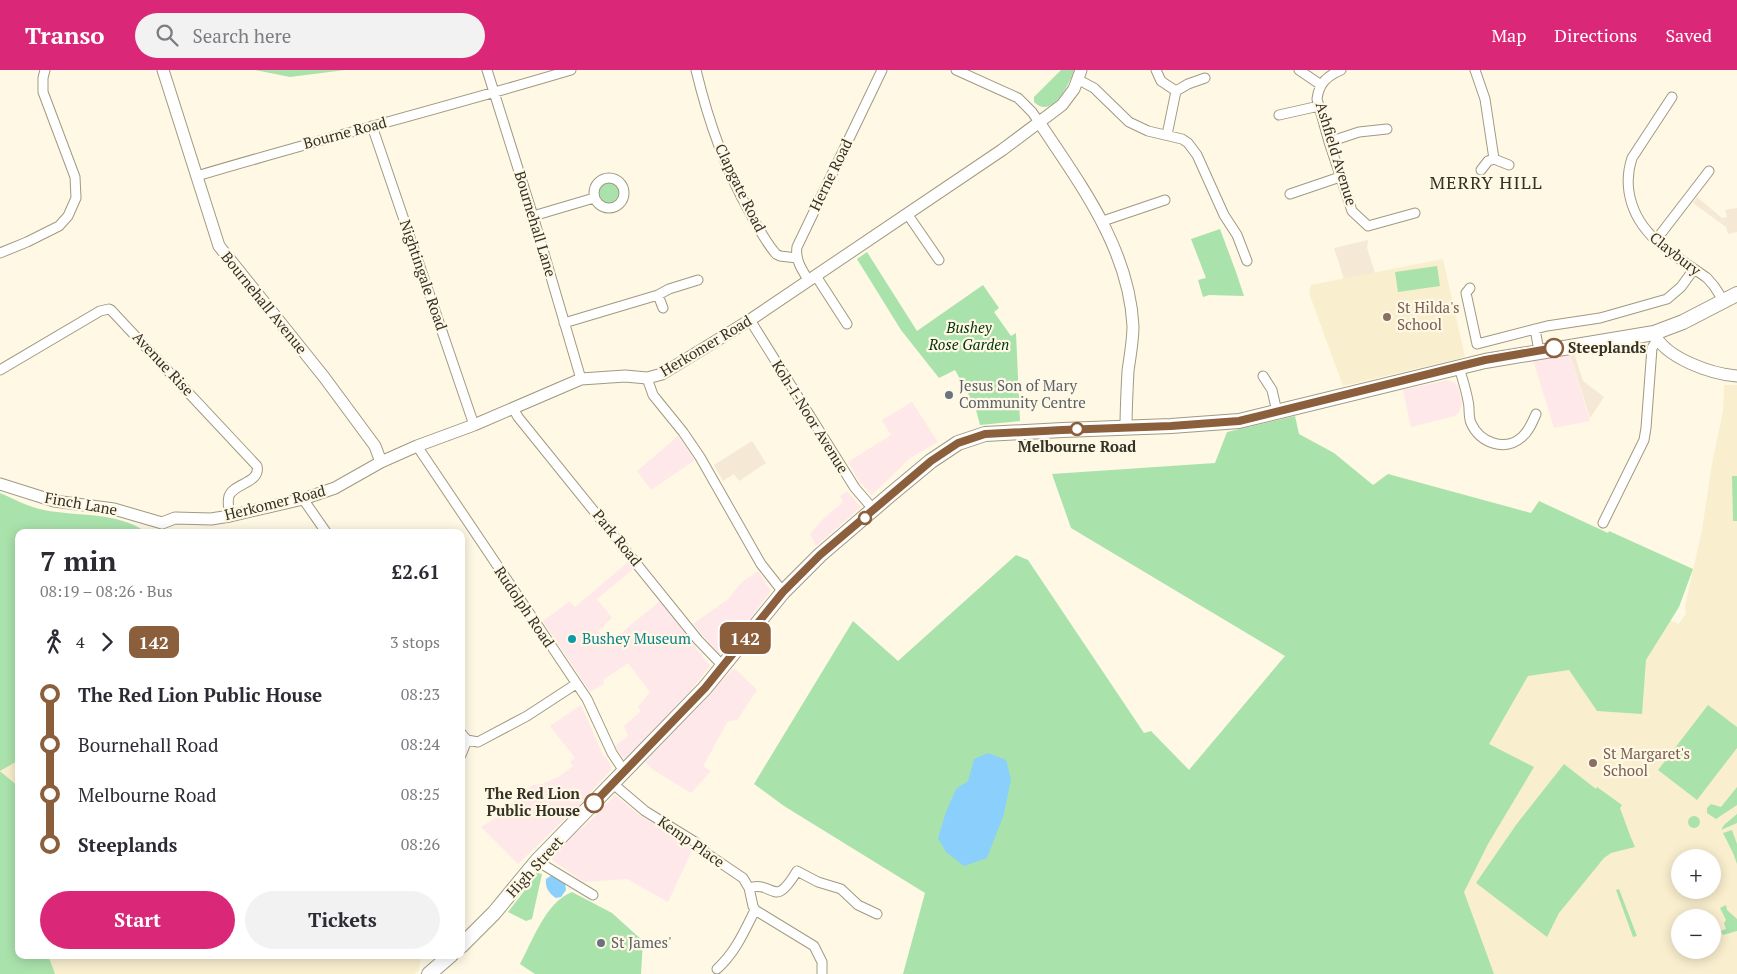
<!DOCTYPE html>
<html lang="en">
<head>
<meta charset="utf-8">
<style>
  body { margin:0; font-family:"PT Serif",serif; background:#f2f2f3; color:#2b2b33; height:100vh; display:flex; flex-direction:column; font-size:19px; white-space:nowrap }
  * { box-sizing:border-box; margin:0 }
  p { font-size:16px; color:#7c7c81 }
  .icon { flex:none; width:28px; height:28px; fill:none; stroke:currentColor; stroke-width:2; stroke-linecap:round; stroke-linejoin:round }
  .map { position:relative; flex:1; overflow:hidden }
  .panel { position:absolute; left:15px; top:459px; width:450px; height:430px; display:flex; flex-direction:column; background:#fff; border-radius:10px; box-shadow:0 2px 12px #0003 }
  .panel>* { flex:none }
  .badge { padding:0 10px; border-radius:8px; font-size:18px; line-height:32px }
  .controls { position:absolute; left:1671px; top:779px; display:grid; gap:10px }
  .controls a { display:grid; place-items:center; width:50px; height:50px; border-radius:50%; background:#fff; box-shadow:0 2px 12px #0003; font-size:25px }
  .map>.badge { position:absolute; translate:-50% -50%; box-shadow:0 0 0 2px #fff }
  .legs { display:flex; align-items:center; gap:8px; height:55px; padding:0 25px; font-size:16px }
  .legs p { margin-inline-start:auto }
  .summary { display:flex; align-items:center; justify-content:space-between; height:85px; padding:0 25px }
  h1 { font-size:28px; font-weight:600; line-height:38px }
  .action { display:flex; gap:10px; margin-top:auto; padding:10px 25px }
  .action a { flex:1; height:58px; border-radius:30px; background:#db2777; color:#fff; font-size:20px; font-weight:600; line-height:58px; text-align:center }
  .action a+a { background:#f2f2f3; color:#2b2b33 }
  ul { padding:0 25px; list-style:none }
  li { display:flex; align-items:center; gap:18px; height:50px; font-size:19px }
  li i { display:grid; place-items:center; width:8px; height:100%; margin:0 6px; background:currentColor }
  li i::after { content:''; width:12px; height:12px; margin:-6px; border:4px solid; border-radius:50%; background:#fff }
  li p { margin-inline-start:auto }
  li:first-child i { background:linear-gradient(#0000 50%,currentColor 0) }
  li:last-child i { background:linear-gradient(currentColor 50%,#0000 0) }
  header { display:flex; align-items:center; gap:30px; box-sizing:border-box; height:70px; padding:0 25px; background:#db2777; color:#fff }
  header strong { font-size:24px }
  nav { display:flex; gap:28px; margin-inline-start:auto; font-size:18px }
  .search { width:350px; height:45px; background:#f2f2f3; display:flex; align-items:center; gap:12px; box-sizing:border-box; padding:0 18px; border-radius:28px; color:#7c7c81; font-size:19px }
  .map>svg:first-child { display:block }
  .commercial { fill:#fee8e9 }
  .industrial { fill:#f5e8d4 }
  .built { fill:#f9efce; fill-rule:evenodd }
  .green { fill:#aae2ac }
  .water { fill:#8bcffc }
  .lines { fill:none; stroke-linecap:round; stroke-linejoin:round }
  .minor-casing { stroke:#a19a82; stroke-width:11 }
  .tertiary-casing { stroke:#a19a82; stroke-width:13 }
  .primary-casing { stroke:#a19a82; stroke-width:16 }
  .minor { stroke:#fff; stroke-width:9 }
  .tertiary { stroke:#fff; stroke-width:11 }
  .primary { stroke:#fff; stroke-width:14 }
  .line-1-casing { stroke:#fff; stroke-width:11 }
  .line-1 { stroke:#8b5e3c; stroke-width:8 }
  .education-dot { fill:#8d6e63; stroke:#fef8e4; stroke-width:2 }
  .stop-1-dot { fill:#fff; stroke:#8b5e3c; stroke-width:2.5 }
  .worship-dot { fill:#6b7280; stroke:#fef8e4; stroke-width:2 }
  .culture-dot { fill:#0f9aa8; stroke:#fef8e4; stroke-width:2 }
  .labels { text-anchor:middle; stroke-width:4.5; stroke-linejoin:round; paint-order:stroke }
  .street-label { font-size:15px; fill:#343127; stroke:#fef8e4 }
  .education-label { font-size:15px; fill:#785e54; stroke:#fef8e4; text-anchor:start }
  .park-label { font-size:15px; font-style:italic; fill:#003408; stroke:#fef8e4 }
  .stop-label { font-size:15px; font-weight:bold; fill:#343127; stroke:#fef8e4; text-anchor:start }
  .worship-label { font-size:15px; fill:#5b616d; stroke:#fef8e4; text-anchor:start }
  .culture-label { font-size:15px; fill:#0d838f; stroke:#fef8e4; text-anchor:start }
  .quarter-label { font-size:18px; letter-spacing:1px; fill:#343127; stroke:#fef8e4 }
</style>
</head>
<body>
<header>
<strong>Transo</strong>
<div class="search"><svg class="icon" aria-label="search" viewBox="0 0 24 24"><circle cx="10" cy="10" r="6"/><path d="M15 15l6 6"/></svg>Search here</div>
<nav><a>Map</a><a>Directions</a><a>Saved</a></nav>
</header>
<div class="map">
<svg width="1737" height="904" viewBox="0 0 1737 904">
  <rect width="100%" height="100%" fill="#fef8e4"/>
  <path class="commercial" d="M1570,284L1590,351L1554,358L1533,290Z
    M1448,310L1455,313L1458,316L1462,334L1459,342L1455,346L1411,357L1403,320Z
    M912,332L938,372L910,388L872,425L859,411L848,392L891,365L882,350Z
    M678,366L695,390L651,420L637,401Z
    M847,421L861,437L816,476L810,464L822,450L843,432L840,426Z
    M628,492L633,499L597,529L612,548L598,561L609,573L660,531L710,596L675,641L624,689L615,676L628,666L624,656L641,641L638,637L650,622L628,593L603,610L604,614L590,622L543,551L570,531L575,537Z
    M758,501L771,521L724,583L719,584L693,554L728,529L742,512Z
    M734,598L757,620L737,650L728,651L703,696L711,701L691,723L652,699L645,692Z
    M581,635L602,683L611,695V700L578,736L518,794L481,757L498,746L532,715L542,714L560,706L573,696L570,692L575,688L550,656Z
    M615,725L638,744L693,778L668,832L627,809L584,812L552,790L562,775L593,748Z"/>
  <path class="industrial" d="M1697,127L1722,148L1727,147L1725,140L1737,138V162L1728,164L1726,157L1693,133Z
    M1368,170L1367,178L1375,203L1344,209L1334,178Z
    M1574,283L1583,311L1604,327L1590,348L1570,284Z
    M752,371L766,393L739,411L734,404L723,411L714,395Z"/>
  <path class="built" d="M1443,189L1465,287L1343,316L1309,223L1311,215Z
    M1724,315H1737V904H1336L1576,513L1679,554L1686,543L1685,536L1702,460L1712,394L1723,341ZM1680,788H1712V820H1680ZM1680,848H1712V880H1680Z
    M19,691V885H426L420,891L419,900L415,904H0V696Z"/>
  <path class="green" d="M255,0H345L290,7Z
    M1061,0H1074C1069,15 1052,50 1034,32V27Z
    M596 123a12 12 0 1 1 24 0a12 12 0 1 1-24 0Z
    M1220,159L1236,202L1244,226L1209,225L1203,227L1198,210L1206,208L1191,169Z
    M867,182L917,261L983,215L999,238L994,242L1011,266L1016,263L1020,351L980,355L975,336L955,300L939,308L901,260L857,189Z
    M1437,196L1440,216L1398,222L1395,202Z
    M1295,346L1299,364L1334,383L1373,415L1388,404L1531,443L1539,431L1608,463L1609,461L1693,499L1679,537L1646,590L1642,644L1597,641L1569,600L1528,606L1489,674L1534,697L1488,774L1464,822L1494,904H903L925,823L784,736L754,714L853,551L898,591L1016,485L1028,490L1144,663L1151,661L1189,700L1285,586L1071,458L1052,404L1215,393L1227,362Z
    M1732,406H1737V451H1733Z
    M0,423C14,429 29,437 44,440C78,447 116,441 146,462H19V690L0,701Z
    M1708,635L1737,657V678L1697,730L1658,700Z
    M1564,694L1596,719L1597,717L1622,735L1620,738C1625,751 1629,764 1635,777L1611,783L1604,788L1559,843L1547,867L1476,813L1516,755Z
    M0,702H1L19,717V885H48L55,904H0Z
    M1737,717V735L1716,749L1707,743V738L1711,734L1721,737Z
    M1737,744V753L1721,760L1724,755Z
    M1688 752a6 6 0 1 1 12 0a6 6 0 1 1-12 0Z
    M1732,760L1737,774V794L1733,783L1723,763Z
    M538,803L542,804L532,849L526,851L508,842Z
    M1619,819L1637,866L1633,867L1616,820Z
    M572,822L612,843L643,871L641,904H535L520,894C533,870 546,832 572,822Z
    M1726,835L1727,840L1737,849V861L1723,865L1721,861L1726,859L1724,853L1726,850L1720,838Z"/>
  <path class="water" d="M988,683L1006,690L1011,709L1004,744L987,788L964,796L946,782L938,768L946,742L956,719L968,711L974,689Z
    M552,805L565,812L566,820L561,827L556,828C549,823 545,818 546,809Z"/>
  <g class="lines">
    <g class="minor-casing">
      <path id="minor" d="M487,0L533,146L581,309
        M696,0C708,50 724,97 749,141C757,156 765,171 776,184L780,186L797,188
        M956,0L1018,28L1032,42L1039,52
        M1156,0L1161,11L1176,21
        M1299,0L1321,15
        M1341,0C1327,6 1319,13 1317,29L1329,72L1352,141L1368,156L1415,143
        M1475,0L1485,29L1494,89
        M1079,10L1094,18L1129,52L1148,61L1182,69L1188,73L1197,85L1224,145L1237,165L1247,191
        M1672,27L1632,88C1628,100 1627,109 1629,122C1636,166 1674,184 1707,208L1714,216L1723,230
        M1279,45L1319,36
        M372,56L474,355
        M1167,65L1176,21L1188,14L1205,8
        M1329,72L1359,62L1387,59
        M1481,100L1488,91L1494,89L1509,95
        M197,106C321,69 447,37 571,0
        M594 123a15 15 0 1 1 30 0a15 15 0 1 1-30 0Z
        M1290,124L1340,107
        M908,145L939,190
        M533,146L594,128
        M1103,151L1165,130
        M1656,170L1709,101
        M0,183L27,172L59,156L68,146L76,128L75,107L43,22V8L45,0
        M816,206L847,254
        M809,211C802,200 795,190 797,177L882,0
        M1470,218L1466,223L1477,274L1547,256L1600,248L1667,229L1681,217L1694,199
        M658,225L663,238
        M750,250L855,418L874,440
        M564,253L658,225L669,219L698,210
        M1535,259L1539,281
        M1459,297C1462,308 1466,319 1468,331C1470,338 1468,346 1471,353C1480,373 1505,382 1522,367C1529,361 1532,353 1536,344
        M0,300L100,241L109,239L111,240L257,396C261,413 234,413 229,426C227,433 229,440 230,446
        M1263,306L1272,320L1277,342
        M647,308L653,325L683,362L700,387L761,494L783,522
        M513,338L518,347L698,570L723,596
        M417,376L587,629L612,683L624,701
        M303,429L326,462
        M1603,453L1644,370L1646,358L1652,278L1657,270
        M461,663L467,670L478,672L527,646L576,614
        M461,685L467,670
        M612,713L645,741L695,772L706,783L743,808L749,818L753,836L755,840L814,876L822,892V904
        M537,791L593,825
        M749,818C775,810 773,841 797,801L818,812L841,819L858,835L877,844
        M717,899C735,883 744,862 755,840"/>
    </g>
    <g class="tertiary-casing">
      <path id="tertiary" d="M163,0L219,176L324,307L375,376L381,392
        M1039,52C1080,114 1129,178 1133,256C1133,271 1130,286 1128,301C1127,320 1126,339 1126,358
        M1654,263C1665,288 1711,304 1737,306
        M0,414L54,431L114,439L162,453
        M162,453L175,448L211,449L230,446L303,429L335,418L381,392L417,376L474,355L581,309L625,306L647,308L662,304L750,250L1002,80L1062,35L1074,19L1081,0"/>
    </g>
    <g class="primary-casing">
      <path id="primary" d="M461,876L494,843L537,791L705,618L783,522L820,485L890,425L931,391L958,373L985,364L1063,360L1171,356L1239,351L1485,291L1654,263L1683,252L1737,224
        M429,904L451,885"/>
    </g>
    <use href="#minor" class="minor"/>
    <use href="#tertiary" class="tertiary"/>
    <use href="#primary" class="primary"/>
  </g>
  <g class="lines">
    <g class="line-1-casing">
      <path id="line-1" d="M594,733L705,618L783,522L820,485L931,391L958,373L985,364L1062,360L1171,356L1239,351L1485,290L1554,278"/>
    </g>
    <use href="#line-1" class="line-1"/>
  </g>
  <g class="education-dot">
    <circle cx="1387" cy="247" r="5"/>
    <circle cx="1593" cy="693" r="5"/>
  </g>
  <g class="stop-1-dot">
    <circle cx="1554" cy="278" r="9"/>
    <circle cx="1077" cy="359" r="6"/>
    <circle cx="865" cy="448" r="6"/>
    <circle cx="594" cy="733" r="9"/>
  </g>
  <g class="worship-dot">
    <circle cx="949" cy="325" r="5"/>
    <circle cx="601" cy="873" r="5"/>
  </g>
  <circle class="culture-dot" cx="572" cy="569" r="5"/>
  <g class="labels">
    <g class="street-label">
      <text transform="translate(345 63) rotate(-15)" y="5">Bourne Road</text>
      <text transform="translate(1336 84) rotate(73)" y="5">Ashfield Avenue</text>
      <text transform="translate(831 105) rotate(-64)" y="5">Herne Road</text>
      <text transform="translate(740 118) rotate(64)" y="5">Clapgate Road</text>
      <text transform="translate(535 154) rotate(73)" y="5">Bournehall Lane</text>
      <text transform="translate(1675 184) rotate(38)" y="5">Claybury</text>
      <text transform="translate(423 205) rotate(71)" y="5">Nightingale Road</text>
      <text transform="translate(264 233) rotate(51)" y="5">Bournehall Avenue</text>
      <text transform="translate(706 276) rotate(-31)" y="5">Herkomer Road</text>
      <text transform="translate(163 294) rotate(47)" y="5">Avenue Rise</text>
      <text transform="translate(810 347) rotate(58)" y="5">Koh-I-Noor Avenue</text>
      <text transform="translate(275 433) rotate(-14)" y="5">Herkomer Road</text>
      <text transform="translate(81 434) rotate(10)" y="5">Finch Lane</text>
      <text transform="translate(617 468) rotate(51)" y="5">Park Road</text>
      <text transform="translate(524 537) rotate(56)" y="5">Rudolph Road</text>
      <text transform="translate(691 772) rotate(35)" y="5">Kemp Place</text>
      <text transform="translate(535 797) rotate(-48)" y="5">High Street</text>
    </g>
    <g class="education-label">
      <text x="1397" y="243">St Hilda's<tspan x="1397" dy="17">School</tspan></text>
      <text x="1603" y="689">St Margaret's<tspan x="1603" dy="17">School</tspan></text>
    </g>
    <g class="park-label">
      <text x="969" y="263">Bushey<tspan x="969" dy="17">Rose Garden</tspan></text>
    </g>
    <g class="stop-label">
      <text x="1568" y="283">Steeplands</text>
      <text x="1077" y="382" text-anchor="middle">Melbourne Road</text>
      <text x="580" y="729" text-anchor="end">The Red Lion<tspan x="580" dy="17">Public House</tspan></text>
    </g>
    <g class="worship-label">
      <text x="959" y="321">Jesus Son of Mary<tspan x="959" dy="17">Community Centre</tspan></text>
      <text x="611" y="878">St James'</text>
    </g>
    <g class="culture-label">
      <text x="582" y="574">Bushey Museum</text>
    </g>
    <g class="quarter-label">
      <text x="1486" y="119">MERRY HILL</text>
    </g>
  </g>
</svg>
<div class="controls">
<a>+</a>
<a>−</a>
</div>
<b class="badge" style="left:745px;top:568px;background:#8b5e3c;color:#fff">142</b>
<section class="panel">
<div class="summary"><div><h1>7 min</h1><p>08:19 – 08:26 · Bus</p></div><b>£2.61</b></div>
<div class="legs"><svg class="icon" aria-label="walk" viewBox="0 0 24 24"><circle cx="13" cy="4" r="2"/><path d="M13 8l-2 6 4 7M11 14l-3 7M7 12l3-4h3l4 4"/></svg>4<svg class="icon" aria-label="forward" viewBox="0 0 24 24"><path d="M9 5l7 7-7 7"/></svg><b class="badge" style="background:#8b5e3c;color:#fff">142</b><p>3 stops</p></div>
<ul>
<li><i style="color:#8b5e3c"></i><b>The Red Lion Public House</b><p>08:23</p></li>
<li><i style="color:#8b5e3c"></i><span>Bournehall Road</span><p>08:24</p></li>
<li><i style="color:#8b5e3c"></i><span>Melbourne Road</span><p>08:25</p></li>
<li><i style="color:#8b5e3c"></i><b>Steeplands</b><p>08:26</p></li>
</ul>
<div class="action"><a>Start</a><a>Tickets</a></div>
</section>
</div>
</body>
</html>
